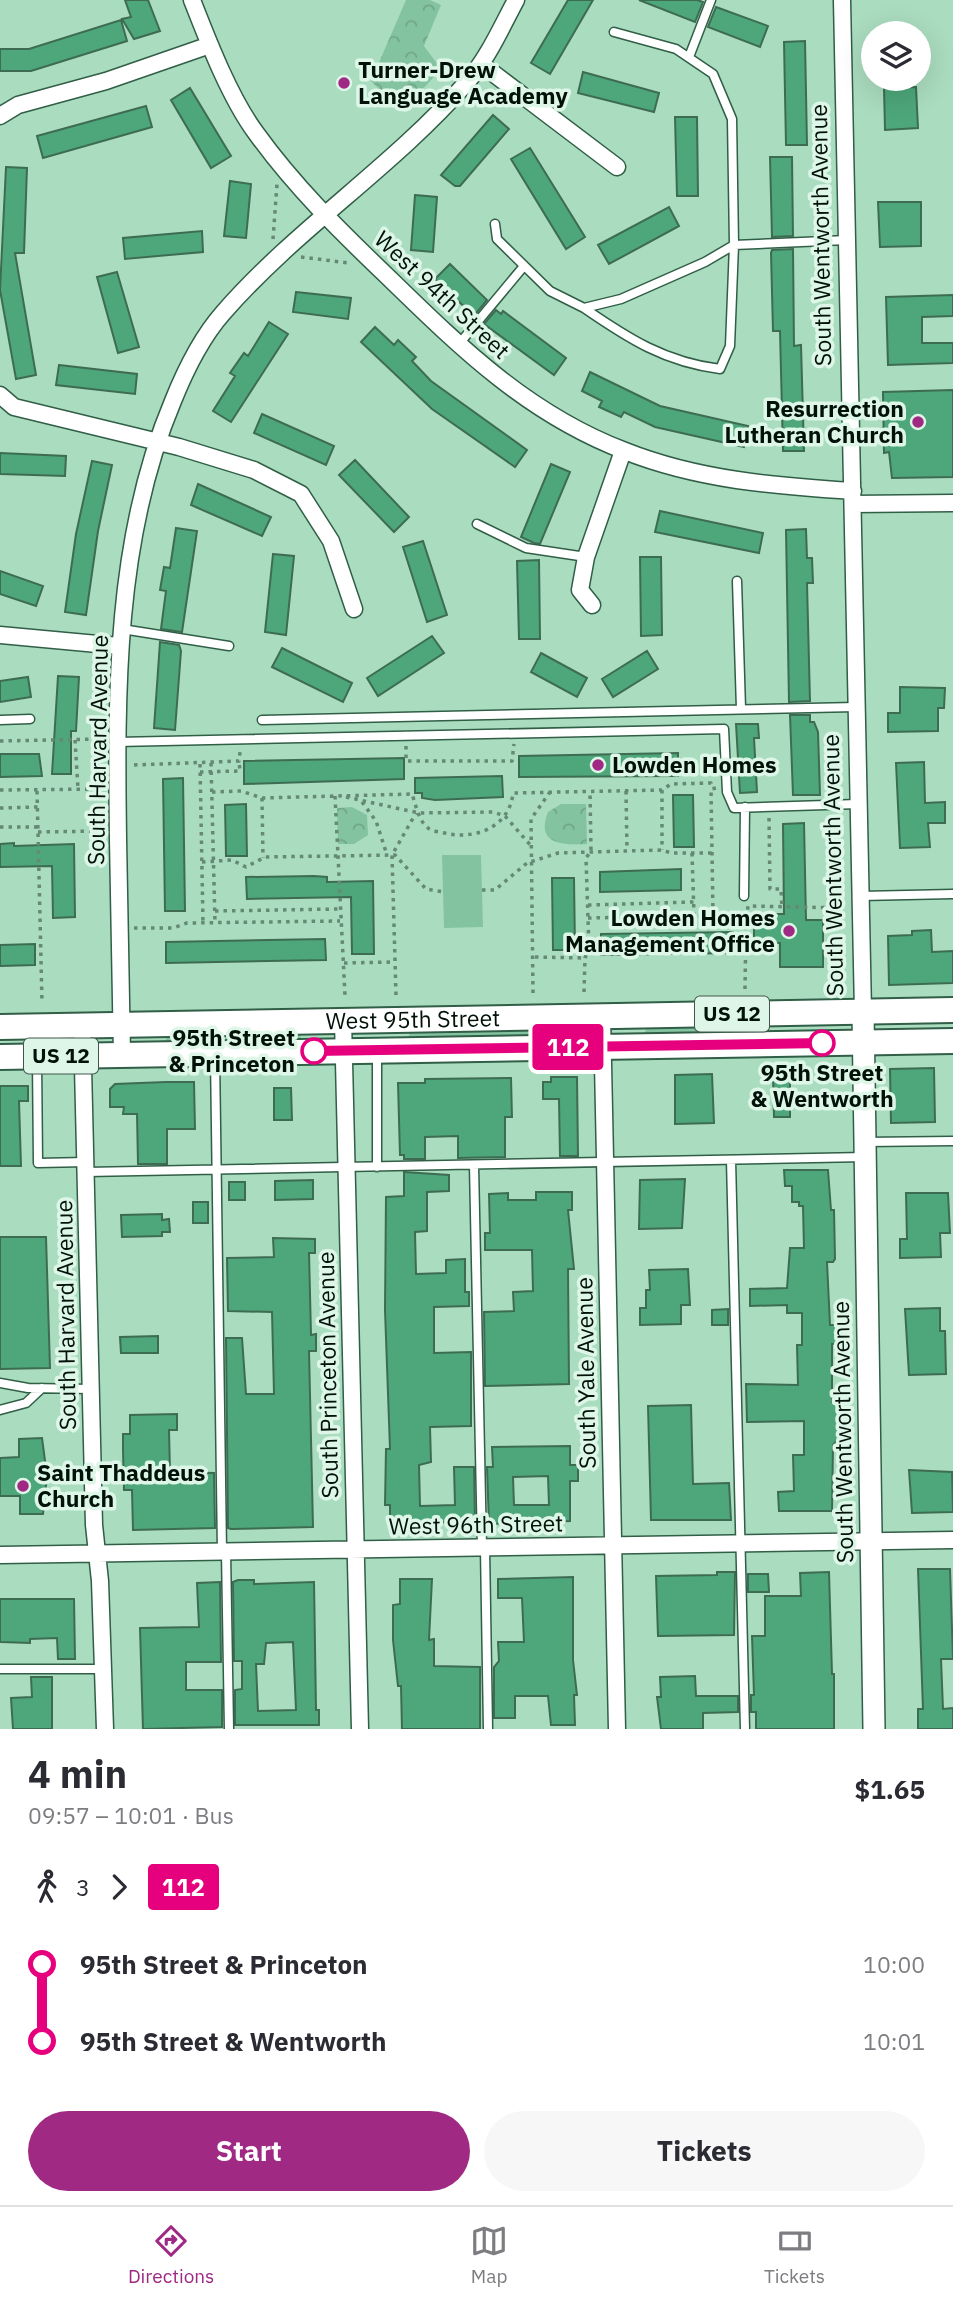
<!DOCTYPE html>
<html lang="en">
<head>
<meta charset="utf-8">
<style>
  body { margin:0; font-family:"IBM Plex Sans",sans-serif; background:#f7f7f7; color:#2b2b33; height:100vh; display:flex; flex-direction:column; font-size:26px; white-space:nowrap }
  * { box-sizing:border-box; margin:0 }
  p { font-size:23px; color:#7c7c81 }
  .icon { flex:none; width:38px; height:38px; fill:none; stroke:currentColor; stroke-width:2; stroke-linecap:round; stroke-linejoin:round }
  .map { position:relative; height:1729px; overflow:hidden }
  .details { display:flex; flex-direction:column; background:#fff; flex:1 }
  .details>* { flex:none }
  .badge { padding:0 14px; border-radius:5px; font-size:24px; line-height:46px }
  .controls { position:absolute; left:861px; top:21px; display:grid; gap:14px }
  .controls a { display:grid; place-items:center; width:70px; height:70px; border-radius:50%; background:#fff; box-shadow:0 7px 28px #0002; font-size:35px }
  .map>.badge { position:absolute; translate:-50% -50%; box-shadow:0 0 0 4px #fff }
  .legs { display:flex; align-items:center; gap:10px; height:77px; padding:0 28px; font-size:23px }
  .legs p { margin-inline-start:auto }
  .head { display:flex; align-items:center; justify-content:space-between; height:119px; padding:0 28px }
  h1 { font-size:38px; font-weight:800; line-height:52px }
  .action { display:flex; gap:14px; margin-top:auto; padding:14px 28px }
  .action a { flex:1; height:80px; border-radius:42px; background:#9f2983; color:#fff; font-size:28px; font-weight:800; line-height:80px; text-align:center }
  .action a+a { background:#f7f7f7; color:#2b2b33 }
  ul { padding:0 28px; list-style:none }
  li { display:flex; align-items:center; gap:24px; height:77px; font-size:26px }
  li i { display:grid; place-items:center; width:10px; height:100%; margin:0 9px; background:currentColor }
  li i::after { content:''; width:18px; height:18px; margin:-9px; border:5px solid; border-radius:50%; background:#fff }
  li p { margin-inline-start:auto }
  li:first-child i { background:linear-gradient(#0000 50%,currentColor 0) }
  li:last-child i { background:linear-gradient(currentColor 50%,#0000 0) }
  .tabs { display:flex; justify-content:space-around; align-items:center; height:98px; border-top:2px solid #e1e1e2; background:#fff; font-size:19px; color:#7c7c81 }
  .tabs a { display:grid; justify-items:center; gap:4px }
  .tabs .active { color:#9f2983 }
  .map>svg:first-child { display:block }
  .grass { fill:url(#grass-tufts) }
  .park { fill:url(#park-crowns) }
  .garden { fill:#84c3a0 }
  .building { fill:#4da77a; stroke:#3e6c53; stroke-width:2; fill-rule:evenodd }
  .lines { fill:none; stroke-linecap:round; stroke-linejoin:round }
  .lane-casing { stroke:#305e46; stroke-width:11 }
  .street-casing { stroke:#305e46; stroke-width:19 }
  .secondary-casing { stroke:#305e46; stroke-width:24 }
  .primary-casing { stroke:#305e46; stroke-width:28 }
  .path { stroke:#658974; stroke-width:3.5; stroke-dasharray:3.5 5; stroke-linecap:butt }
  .lane { stroke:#fff; stroke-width:8 }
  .street { stroke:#fff; stroke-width:16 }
  .secondary { stroke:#fff; stroke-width:21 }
  .primary { stroke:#fff; stroke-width:24 }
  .line-1-casing { stroke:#fff; stroke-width:16 }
  .line-1 { stroke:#e6007e; stroke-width:10 }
  .poi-dot { fill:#9f2983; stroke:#ddf6e7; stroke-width:2.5 }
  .stop-1-dot { fill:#fff; stroke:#e6007e; stroke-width:3.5 }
  .labels { text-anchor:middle; stroke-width:7; stroke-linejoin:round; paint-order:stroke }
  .shield { fill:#ddf6e7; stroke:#44564c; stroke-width:2 }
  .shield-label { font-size:21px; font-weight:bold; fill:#021209 }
  .poi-label { font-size:23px; font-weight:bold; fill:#021209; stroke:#ddf6e7; text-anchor:start }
  .street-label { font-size:23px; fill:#021209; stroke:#ddf6e7 }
  .stop-label { font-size:23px; font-weight:bold; fill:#021209; stroke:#ddf6e7; text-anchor:end }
</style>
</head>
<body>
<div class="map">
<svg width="953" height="1729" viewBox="0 0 953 1729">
  <defs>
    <pattern id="grass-tufts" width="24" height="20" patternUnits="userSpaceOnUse" patternTransform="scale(1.75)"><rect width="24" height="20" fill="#84c3a0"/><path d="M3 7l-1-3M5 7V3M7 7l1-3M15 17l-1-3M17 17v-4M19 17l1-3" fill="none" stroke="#70a688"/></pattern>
    <pattern id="park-crowns" width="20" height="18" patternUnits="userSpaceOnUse" patternTransform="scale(1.75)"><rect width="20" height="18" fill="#84c3a0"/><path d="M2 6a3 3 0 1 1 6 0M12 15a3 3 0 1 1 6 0" fill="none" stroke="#70a688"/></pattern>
  </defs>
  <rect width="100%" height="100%" fill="#aadcbf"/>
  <path class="grass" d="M719,1025L756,1027L754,1031L719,1035V1032L644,1033L648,1027L719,1028Z
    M534,1029L536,1031L534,1037L411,1039L408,1037L411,1031Z
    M300,1033L301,1040L166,1044V1036Z"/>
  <path class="park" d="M406,0H430L441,5L424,46L441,69L402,112L371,81Z
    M561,804H586L587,844C563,845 535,845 548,812Z
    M352,807L367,815L368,835L354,844H338L337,808Z"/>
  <path class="garden" d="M442,855H481L483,927L444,928Z"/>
  <path class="building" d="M125,0H148L160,31L134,39L122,19L131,17Z
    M568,0H593L550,74L531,63Z
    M639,0H697L703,2L695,22Z
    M716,7L768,26L760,47L708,27Z
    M121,20L127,41L31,71H0V49H29Z
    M805,41L807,145H786L784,42Z
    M583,72L659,93L654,112L578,93Z
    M916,87L918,128L885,130L884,88Z
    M190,88L231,156L211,168L171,100Z
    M146,106L152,127L43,158L37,136Z
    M493,115L509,129L460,186H455L441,175Z
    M675,117H697L698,196H677Z
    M530,148L585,237L566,249L511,159Z
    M770,157H792L793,236L772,237Z
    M6,167L27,168L24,253H15L36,375L16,379L0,290Z
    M230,181L251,184L246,238L224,236Z
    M415,195L437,197L433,252L411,250Z
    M878,202H921V246L880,247Z
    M669,207L679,226L609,264L598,245Z
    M202,231L203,252L125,259L123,238Z
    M793,249L794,346L801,345L804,451H783L780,331H773L771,253L772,250Z
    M450,264L487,300L474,316L435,279Z
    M117,272L139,347L118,353L97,277Z
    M296,292L351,298L348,319L293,312Z
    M953,295V316L922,317V343H953V363L888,365L886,297Z
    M496,310L501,314L503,311L566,358L554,375L484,324Z
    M269,322L288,334L231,422L213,411L235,376L230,373L244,353L248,356Z
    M375,327L394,345L398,340L416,357L412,361L431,381L527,450L515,467L432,409L361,342Z
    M59,365L137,374L135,394L56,385Z
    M590,372L660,406L748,426L744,447L655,427L624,412L621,417L599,407L602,401L582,391Z
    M953,390V477L892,478L889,452L884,453L883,392Z
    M262,414L334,446L326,465L254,433Z
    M0,453L66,456L65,476L0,474Z
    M355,460L409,517L394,532L339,475Z
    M92,461L112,465L98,531L86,615L65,612L76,534Z
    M551,464L570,472L540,544L534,543L521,537Z
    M198,484L271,517L262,536L191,505Z
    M660,511L763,533L759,553L655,532Z
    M176,528L197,531L182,632L161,629L166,591L160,590L164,567L170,568Z
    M806,529L807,558H812L813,583H807L810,701L789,702L786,530Z
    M423,541L447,615L427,622L403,547Z
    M273,554L294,556L286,635L265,632Z
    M640,557H661L662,635L641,636Z
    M539,560L540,639H519L517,561Z
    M0,571L43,586L36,606L0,594Z
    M432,636L444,653L378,696L367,678Z
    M160,642L179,645L181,651L175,730L154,728Z
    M282,648L352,683L343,702L272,667Z
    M647,651L658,669L613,697L602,679Z
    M541,653L587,678L577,697L531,672Z
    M58,676L79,677L76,731H71V774H52Z
    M28,677L31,697L0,702V681Z
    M900,687L945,688L944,708H938V731L888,732V713H900Z
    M790,715H810V722H814L818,732L820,795H793Z
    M736,724H758L759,738H754L757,792L740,793Z
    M678,753V776L519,777V756Z
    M0,754H39L42,776L0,777Z
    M404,758V779L244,784V761Z
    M924,762L925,803L945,802V823H928L930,847L900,848L896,763Z
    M502,776L503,797L435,800L422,798V793H415V778Z
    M183,778L185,911H165L163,779Z
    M673,795H693L694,847H674Z
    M246,804L247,856H226L225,805Z
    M804,823L806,920H823V967H780V943H754V914H784L783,824Z
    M14,843V846L74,844L75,917L53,918L52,866L0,867V844Z
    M681,869V890L600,892V872Z
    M246,877L314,876L327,877V882L373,881L374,954H352L351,897L247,899Z
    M552,878H574L575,950H553Z
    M931,930L932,952L953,951V983L889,985L888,936L912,935V931Z
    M733,932L734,953L601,955V934Z
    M325,939L326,960L166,963V942Z
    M35,944V965L0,966V945Z
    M934,1068L935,1122L891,1123L890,1069Z
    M712,1074L714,1123L675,1124V1075Z
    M773,1075H790V1117H774Z
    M551,1077H577L578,1156H560L559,1099H543V1082H551Z
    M511,1078L512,1117H505V1157L458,1158V1136L425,1137V1159H404V1155H400L398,1083H425V1079Z
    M166,1082H194L195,1129H167V1164H138L137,1114H123L124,1107H110V1089L115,1084Z
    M0,1086H28V1101H19L21,1166H0Z
    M274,1088H291L292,1120H274Z
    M784,1170H828L831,1210H834L835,1259L833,1262H827L830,1325H837V1344H832V1402H838L839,1418L838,1439L833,1445L832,1511H779L778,1492L794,1491L793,1455H804V1421L747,1422L746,1384L798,1385L797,1345H802V1313H787V1305L750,1306V1289L787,1288L790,1248H804L803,1206H799V1202H792V1186H785Z
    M404,1172L449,1175V1191L427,1192V1231L415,1232L416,1274L446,1273V1260L465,1259V1292H469V1306L434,1307V1353L471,1352V1426L430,1427L431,1462L419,1465L420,1506L455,1505L454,1467H474L475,1522L390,1523V1505H385L386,1449H390L385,1310L386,1197L404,1196Z
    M685,1179L682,1228L639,1229L640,1180Z
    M313,1180V1199L275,1200V1181Z
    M229,1182H245V1200H229Z
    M536,1192H572V1210H568L574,1269H568L569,1384L485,1386L484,1312L514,1311L513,1292L533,1291L532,1250H485V1233H490L489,1194L508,1193V1200H536Z
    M906,1193H948L950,1233H940L941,1257L900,1258V1239H907Z
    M193,1202H208V1223H193Z
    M162,1214V1220L169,1219L170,1232H162V1236L122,1237L121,1215Z
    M0,1237H46L50,1368L0,1369Z
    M273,1238L315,1239V1253H309L311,1335L316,1334V1351H309L313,1527L231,1529L228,1528L226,1338H242L246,1394H274L273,1352L272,1312L228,1311L227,1258L274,1257Z
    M688,1269L690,1305H681V1324L640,1325V1308H646V1290H650L649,1270Z
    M940,1308V1331H945L946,1374L909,1375L905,1309Z
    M728,1309V1325H712V1310Z
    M158,1336V1353H121L120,1337Z
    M691,1405L693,1484L729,1483L731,1520H651L648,1406Z
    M177,1414V1430H169L170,1472L214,1473L215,1528L133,1530L132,1490H124L123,1450V1434H130V1415Z
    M42,1438L47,1476L43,1514H20V1496H0V1458L19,1457V1439Z
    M570,1446V1465H578V1481H570V1521L489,1524L487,1467H493L492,1447ZM548,1476L549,1505H514L513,1477Z
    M909,1470L952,1472L953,1512L912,1513Z
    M918,1569H950L953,1659H941L943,1709L953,1708V1729H918V1709H923Z
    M717,1572H735L734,1635L658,1636L656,1576L717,1575Z
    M829,1572L832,1674H834V1729H756V1712H751V1695H754L752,1636H765V1596H801L800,1573Z
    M748,1574H768L769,1592H748Z
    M573,1577V1660L577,1695H574L575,1725H551L548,1696H515V1718H494V1667L499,1661L498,1642H524L522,1598H498V1579Z
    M400,1579H432L429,1640L434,1639V1666L480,1667V1729H402L401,1686H398L393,1640V1605L400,1604Z
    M238,1580H254V1584L314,1582L316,1710H319V1725H235V1690L242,1689V1661H234L233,1582ZM293,1642L296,1710L258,1711L256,1664H264L266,1643Z
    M220,1582L221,1662H186V1690H222V1727L143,1729L140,1628L199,1627L197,1583Z
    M0,1599H74L75,1659H58L57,1638L30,1639V1643L0,1642Z
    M695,1676L696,1696H738V1712L703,1713V1729H661L657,1697H661L660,1677Z
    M31,1677H52V1729H13L11,1698L32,1697Z"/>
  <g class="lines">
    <g class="lane-casing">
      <path id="lane" d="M689,57L711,0
        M495,224L497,239L550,291L584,308L621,299L705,262L734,245L847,240
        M584,308C629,339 665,362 720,369L730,346L734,245L732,119L713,74L676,49L614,32
        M459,344L524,266
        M477,524L526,548L586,557
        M737,581L741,709
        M122,629L229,646
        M0,720L30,719
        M262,720L856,707
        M117,742L724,729L727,792L734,808L858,804
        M744,896L745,807
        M861,896L953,894
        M377,1054V1167
        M215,1056L222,1552
        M37,1060L38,1163L86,1162
        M865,1142L953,1141
        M731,1160L745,1729
        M474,1165L482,1548
        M86,1172L865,1157
        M0,1383L28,1388L91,1389
        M0,1410L26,1403L42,1388
        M485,1548L488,1729
        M226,1552L229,1729
        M0,1669H104"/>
    </g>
    <g class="street-casing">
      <path id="street" d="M192,0C208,41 230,98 256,133C294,186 341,232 388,277C461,348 528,414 625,451C698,480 775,486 853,491
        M842,0L863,1012
        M481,64L617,167
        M0,116L18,105L106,81L210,45
        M0,395L14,407L179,447L254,470L301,494L331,541L354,609
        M853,504L953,503
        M592,605L580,590L586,557L623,451
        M0,635L119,646
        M602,1016L617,1729
        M343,1020L360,1729
        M82,1025L94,1525L100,1581L105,1729
        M122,1055C121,983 119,911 118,839C116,693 115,538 173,401C185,371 201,338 223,313C297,228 393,167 467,82C488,58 501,28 516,0
        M0,1555L953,1540"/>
    </g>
    <g class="secondary-casing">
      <path id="secondary" d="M863,1012L874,1729"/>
    </g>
    <g class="primary-casing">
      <g id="primary">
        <path id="s1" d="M0,1027L953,1010"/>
        <path d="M0,1057L953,1041"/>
      </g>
    </g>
    <path class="path" d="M273,239L277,184
      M301,257L349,263
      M75,740L78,789
      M0,741L102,739
      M406,746V761H512L514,744
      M211,763L215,923
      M200,764L203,923
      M134,765L239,761L240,752
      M200,772L240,771L239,761
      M0,790L102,789
      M662,790V850
      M37,791L42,1002
      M626,791L627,850
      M212,792L241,791L262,798L412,794C416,805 418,820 428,828C433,832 442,832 449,834C479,839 510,825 513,793L662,790L671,784L711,783V788
      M335,796L345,996
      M346,797L419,813L493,812L505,816L532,847
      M262,798L263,858
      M362,802L376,821L387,855
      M0,808L38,807
      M769,818L770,889H781L782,907
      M0,827H38
      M38,832L102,831
      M692,853L694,915
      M202,862L232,860L246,867L265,857L395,855L426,889L444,892
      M482,890H495L527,863L558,853L662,850L671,853H712
      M588,905L694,902
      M215,911L340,909
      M713,915L711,789L716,788
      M588,918L728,915V922L746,923L748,906L846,908
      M134,928H173L187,923L340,921
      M535,957L585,958
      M344,963L395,962
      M745,989L746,923
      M584,992L585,958L589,949L586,858L591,851L590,791
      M533,993L531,819L550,792
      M396,995L392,855L416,813"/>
    <use href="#lane" class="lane"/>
    <use href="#street" class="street"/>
    <use href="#secondary" class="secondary"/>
    <use href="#primary" class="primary"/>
  </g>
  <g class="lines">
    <g class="line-1-casing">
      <path id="line-1" d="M314,1051L822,1043"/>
    </g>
    <use href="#line-1" class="line-1"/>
  </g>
  <g class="poi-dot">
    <circle cx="344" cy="83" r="7"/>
    <circle cx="918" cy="422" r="7"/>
    <circle cx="598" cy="765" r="7"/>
    <circle cx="789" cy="931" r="7"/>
    <circle cx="23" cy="1486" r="7"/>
  </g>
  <g class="stop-1-dot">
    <circle cx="822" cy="1043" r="12"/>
    <circle cx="314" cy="1051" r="12"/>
  </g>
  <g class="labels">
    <g class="shield">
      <rect x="695" y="996.5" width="74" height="35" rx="5"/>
      <rect x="24" y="1038.5" width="74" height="35" rx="5"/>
    </g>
    <g class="shield-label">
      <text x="732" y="1021">US 12</text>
      <text x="61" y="1063">US 12</text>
    </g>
    <g class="poi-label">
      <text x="358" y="78">Turner-Drew<tspan x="358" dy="26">Language Academy</tspan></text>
      <text x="904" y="417" text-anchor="end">Resurrection<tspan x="904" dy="26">Lutheran Church</tspan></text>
      <text x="612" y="773">Lowden Homes</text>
      <text x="775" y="926" text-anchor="end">Lowden Homes<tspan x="775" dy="26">Management Office</tspan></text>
      <text x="37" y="1481">Saint Thaddeus<tspan x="37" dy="26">Church</tspan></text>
    </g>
    <g class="street-label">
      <text transform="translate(821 235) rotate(-91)" y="8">South Wentworth Avenue</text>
      <text transform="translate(442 295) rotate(43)" y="8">West 94th Street</text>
      <text transform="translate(98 750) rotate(-89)" y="8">South Harvard Avenue</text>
      <text transform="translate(833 865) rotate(-91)" y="8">South Wentworth Avenue</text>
      <text dy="8" stroke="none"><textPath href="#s1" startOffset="413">West 95th Street</textPath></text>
      <text transform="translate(66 1315) rotate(-91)" y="8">South Harvard Avenue</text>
      <text transform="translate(586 1373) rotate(-91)" y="8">South Yale Avenue</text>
      <text transform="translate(328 1375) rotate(-91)" y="8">South Princeton Avenue</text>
      <text transform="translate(843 1432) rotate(-91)" y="8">South Wentworth Avenue</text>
      <text transform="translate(476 1525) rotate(-1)" y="8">West 96th Street</text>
    </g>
    <g class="stop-label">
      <text x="295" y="1046">95th Street<tspan x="295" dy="26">&amp; Princeton</tspan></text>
      <text x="822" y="1081" text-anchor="middle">95th Street<tspan x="822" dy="26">&amp; Wentworth</tspan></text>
    </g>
  </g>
</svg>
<div class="controls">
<a><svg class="icon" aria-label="layers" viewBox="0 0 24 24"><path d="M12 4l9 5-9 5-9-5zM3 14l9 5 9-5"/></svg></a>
</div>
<b class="badge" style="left:568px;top:1047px;background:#e6007e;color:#fff">112</b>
</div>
<section class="details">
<div class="head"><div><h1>4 min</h1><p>09:57 – 10:01 · Bus</p></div><b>$1.65</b></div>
<div class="legs"><svg class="icon" aria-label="walk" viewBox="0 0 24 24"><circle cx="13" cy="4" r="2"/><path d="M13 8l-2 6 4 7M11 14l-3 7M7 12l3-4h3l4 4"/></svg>3<svg class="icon" aria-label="forward" viewBox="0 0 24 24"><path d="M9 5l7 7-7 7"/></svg><b class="badge" style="background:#e6007e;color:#fff">112</b></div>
<ul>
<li><i style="color:#e6007e"></i><b>95th Street &amp; Princeton</b><p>10:00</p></li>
<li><i style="color:#e6007e"></i><b>95th Street &amp; Wentworth</b><p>10:01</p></li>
</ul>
<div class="action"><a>Start</a><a>Tickets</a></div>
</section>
<nav class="tabs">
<a class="active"><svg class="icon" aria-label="directions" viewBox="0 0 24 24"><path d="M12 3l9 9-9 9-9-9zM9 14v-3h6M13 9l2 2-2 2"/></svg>Directions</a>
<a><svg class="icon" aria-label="map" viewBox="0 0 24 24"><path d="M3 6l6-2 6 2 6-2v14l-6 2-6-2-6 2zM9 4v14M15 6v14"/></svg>Map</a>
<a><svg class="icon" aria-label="tickets" viewBox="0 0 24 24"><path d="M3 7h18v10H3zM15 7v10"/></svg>Tickets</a>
</nav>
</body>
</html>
